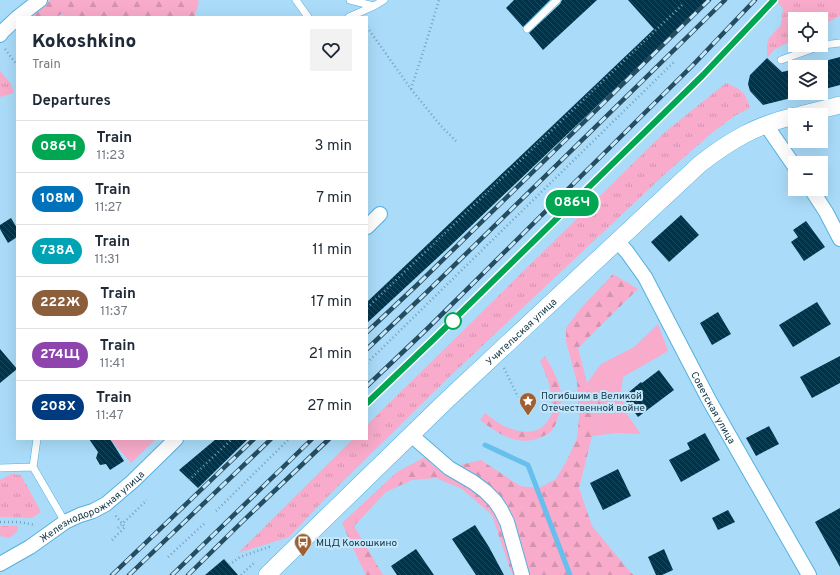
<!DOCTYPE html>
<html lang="en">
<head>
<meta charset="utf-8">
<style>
  body { margin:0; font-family:Overpass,sans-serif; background:#f2f2f3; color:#1f2937; height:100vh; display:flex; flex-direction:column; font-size:15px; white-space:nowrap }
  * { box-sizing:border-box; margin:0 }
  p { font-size:13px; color:#747a83 }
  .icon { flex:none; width:22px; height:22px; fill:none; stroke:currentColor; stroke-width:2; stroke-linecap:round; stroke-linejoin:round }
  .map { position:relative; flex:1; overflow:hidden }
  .drawer { position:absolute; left:16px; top:16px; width:352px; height:424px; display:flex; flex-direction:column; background:#fff; border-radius:0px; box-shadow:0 4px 16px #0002 }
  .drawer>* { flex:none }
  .badge { padding:0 8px; border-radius:13px; font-size:14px; line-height:26px }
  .tools { position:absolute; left:788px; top:12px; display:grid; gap:8px }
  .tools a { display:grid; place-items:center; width:40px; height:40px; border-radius:0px; background:#fff; box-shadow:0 4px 16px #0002; font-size:20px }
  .map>.badge { position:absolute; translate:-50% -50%; box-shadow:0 0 0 2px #fff }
  h2 { padding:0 16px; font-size:15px; line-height:36px }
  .round { display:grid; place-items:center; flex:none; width:42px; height:42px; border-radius:0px; background:#f2f2f3 }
  .summary { display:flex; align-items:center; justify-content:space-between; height:68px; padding:0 16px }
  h1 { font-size:19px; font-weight:800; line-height:30px }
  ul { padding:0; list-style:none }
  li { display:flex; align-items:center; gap:12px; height:52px; padding:0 16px; border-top:1px solid #e0e1e3 }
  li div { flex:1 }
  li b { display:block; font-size:15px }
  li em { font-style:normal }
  li .badge { min-width:44px; font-weight:700; text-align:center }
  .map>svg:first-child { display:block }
  .grass { fill:url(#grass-tufts) }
  .forest { fill:url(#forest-firs) }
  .green { fill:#f8abca }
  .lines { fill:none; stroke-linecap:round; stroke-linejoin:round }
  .stream { stroke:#67bfed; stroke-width:5 }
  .building { fill:url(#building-back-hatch) }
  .service-casing { stroke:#56b0de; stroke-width:8 }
  .minor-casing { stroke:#56b0de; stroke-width:16 }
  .tertiary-casing { stroke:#56b0de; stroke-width:18 }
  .path { stroke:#73a1bb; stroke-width:2.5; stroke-dasharray:1 3; stroke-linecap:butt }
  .service { stroke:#fff; stroke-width:7 }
  .minor { stroke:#fff; stroke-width:14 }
  .tertiary { stroke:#fff; stroke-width:17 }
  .rail-casing { stroke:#244d61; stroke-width:4.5 }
  .rail { stroke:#c6e7fa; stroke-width:3; stroke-dasharray:9; stroke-linecap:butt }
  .line-casing { stroke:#fff; stroke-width:9 }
  .line { stroke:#00a651; stroke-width:6 }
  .stop-dot { fill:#fff; stroke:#00a651; stroke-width:2 }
  .labels { text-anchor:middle; stroke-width:4; stroke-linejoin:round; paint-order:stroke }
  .street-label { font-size:10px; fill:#0e3548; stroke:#c6e7fa }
  .poi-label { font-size:10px; fill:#0e3548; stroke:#c6e7fa; text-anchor:start }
</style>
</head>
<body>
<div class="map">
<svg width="840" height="575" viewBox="0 0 840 575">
  <defs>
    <pattern id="grass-tufts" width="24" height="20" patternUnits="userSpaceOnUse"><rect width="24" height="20" fill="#f8abca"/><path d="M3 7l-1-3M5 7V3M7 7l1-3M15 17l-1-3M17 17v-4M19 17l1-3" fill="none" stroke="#d394af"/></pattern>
    <pattern id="forest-firs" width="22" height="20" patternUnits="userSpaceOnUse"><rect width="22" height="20" fill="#f8abca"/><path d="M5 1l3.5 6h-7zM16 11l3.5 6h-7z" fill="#d394af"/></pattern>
    <pattern id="building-back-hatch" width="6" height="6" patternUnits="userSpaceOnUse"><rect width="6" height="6" fill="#00344b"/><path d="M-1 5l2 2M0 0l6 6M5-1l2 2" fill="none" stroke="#1b495e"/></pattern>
  </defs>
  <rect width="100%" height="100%" fill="#aadcf9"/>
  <path class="grass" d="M776,0H840V16L821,26V19H795V39L775,49L767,58V44L769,38L781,25L783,9Z
    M0,71L11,84L14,93L0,97Z
    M726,83C742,90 745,91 750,108L736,115L713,132L666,173L446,380L325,499L289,537L238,553L353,439H367V425L665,132Z
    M11,474L21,475L41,512L32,518L0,517V480Z
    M0,526H18V531L9,538L0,536Z"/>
  <path class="forest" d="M51,0H197L199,2L194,17H65L62,14L56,17H31L41,7Z
    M613,274L638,289L578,348L587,383L609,392L592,429V436L579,488L592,526L631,573L634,575H513L510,569L492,515L462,489L436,478L412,480L386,492L354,526L383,575H366L358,559L342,523L397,472L427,456L432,465L440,470L481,460L520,486L539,488L556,479L567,460L577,438L579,417L577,382L566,342V328L581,308Z
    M545,356C551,367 559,380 561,393C562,401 560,410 558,417C555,428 552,433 541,437C519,448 497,433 480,420L485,413C489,416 493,419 497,422C509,430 534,438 545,424C548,421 552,416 552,411C554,394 547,376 540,361Z"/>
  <path class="green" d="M658,324L668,351L623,377L621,392L626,413L641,434L617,433L592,436V429L609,393L587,383L601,364L634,347Z
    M110,439H156L131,463Z"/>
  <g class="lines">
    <path class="stream" d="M485,445L528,465L570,575"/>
  </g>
  <path class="building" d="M514,0H550L523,27L506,8Z
    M562,0H597L543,50L529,33L560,4Z
    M628,0H708L448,248L367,323V302L654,29Z
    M840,57V85L821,90V62Z
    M767,58L782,72L795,69V97L763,105L750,91L748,84L750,75Z
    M681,215L699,235L669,262L651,242Z
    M11,218L17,228V237L8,243L0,229V225Z
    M806,221L825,247L804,261L791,242L798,237L793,230Z
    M817,302L831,324L793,347L779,325Z
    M718,312L731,334L712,345L700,323Z
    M0,349L17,369L0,383Z
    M840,356V383L812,398L800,377Z
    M659,370L674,390L638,417L623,397L641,382L642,383Z
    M769,426L779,444L756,456L746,438Z
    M705,433L720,460L681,482L669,460L690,449L687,443Z
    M89,439H110L124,461L110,470L106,464L100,465L96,458L98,452Z
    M216,439H248L198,488L179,470Z
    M618,469L631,496L603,510L590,483Z
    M840,508V567L815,522Z
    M728,510L735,522L718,530L712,518Z
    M475,525L489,547L504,575H476L452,539Z
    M416,549L434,575H397L391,566Z
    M664,549L673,570L662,575H656L648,557Z
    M224,559L238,575H205Z"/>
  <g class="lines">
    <g class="service-casing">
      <path id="service" d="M296,0L308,17
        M350,0L374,6L384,0
        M349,17L374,6
        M527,29L557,0
        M781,60L823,45L840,43
        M37,439L33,467L65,522
        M0,468L33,467"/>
    </g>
    <g class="minor-casing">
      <g id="minor">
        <path d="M18,17L40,0"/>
        <path d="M0,35L3,31L17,18"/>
        <path d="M766,125L795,167"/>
        <path d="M811,189L826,212L840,239"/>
        <path d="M367,227L380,214"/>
        <path id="s1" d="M617,241L627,252L645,277L709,400L750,472L809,575"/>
        <path d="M411,435L449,468L473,482L485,491L495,501L501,510L507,522L522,575"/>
        <path id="s2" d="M0,564L30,547L65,522L80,515L93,511L106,504L133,481L176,439"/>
      </g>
    </g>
    <g class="tertiary-casing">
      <g id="tertiary">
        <path d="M800,115L840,105"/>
        <path id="s3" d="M267,575L448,399L700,164C731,140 756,125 795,116"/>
      </g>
    </g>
    <path class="path" d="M367,27L411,89L441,126L456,141
      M5,49L17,65
      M411,89L425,46L439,0
      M367,308L682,5
      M367,363L675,61
      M504,368L518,397
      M189,480L232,439
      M216,511L289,439
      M0,522H19L35,525
      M118,528L147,500
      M112,540L125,527L115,515
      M168,557L206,522
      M229,565L240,557L272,546
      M241,575L254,563"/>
    <use href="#service" class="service"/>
    <use href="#minor" class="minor"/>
    <use href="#tertiary" class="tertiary"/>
    <g class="rail-casing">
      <path id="rail" d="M367,332L417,285L709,0
        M367,349L426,293L725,0
        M367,386L427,329L692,66L755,0
        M367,403L436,337L703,75L774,0
        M112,575L254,439
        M129,575L271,439
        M172,575L312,439
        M188,575L244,520L329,439"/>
    </g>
    <use href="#rail" class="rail"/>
  </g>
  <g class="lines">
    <g class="line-casing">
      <path id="line" d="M367,403L436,337L703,75L774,0"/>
    </g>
    <use href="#line" class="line"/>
  </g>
  <defs>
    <g id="sight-pin" transform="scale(0.9)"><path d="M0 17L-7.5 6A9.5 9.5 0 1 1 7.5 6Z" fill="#a15e2e" stroke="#c6e7fa"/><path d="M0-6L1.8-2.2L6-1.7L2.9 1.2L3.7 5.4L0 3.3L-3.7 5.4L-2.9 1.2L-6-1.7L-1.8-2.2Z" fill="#fff"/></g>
    <g id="bus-pin" transform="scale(0.9)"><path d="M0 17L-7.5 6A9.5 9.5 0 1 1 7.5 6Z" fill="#a15e2e" stroke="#c6e7fa"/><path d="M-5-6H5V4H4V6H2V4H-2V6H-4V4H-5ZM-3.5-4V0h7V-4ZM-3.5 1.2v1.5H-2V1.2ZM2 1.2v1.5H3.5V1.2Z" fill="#fff"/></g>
  </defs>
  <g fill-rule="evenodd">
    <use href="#sight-pin" x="528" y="401"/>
    <use href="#bus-pin" x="303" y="542"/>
  </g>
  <circle class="stop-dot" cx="453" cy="321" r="8"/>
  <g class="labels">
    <g class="street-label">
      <text dy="4" stroke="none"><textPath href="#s3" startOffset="352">Учительская улица</textPath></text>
      <text dy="4" stroke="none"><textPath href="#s1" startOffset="193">Советская улица</textPath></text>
      <text dy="4" stroke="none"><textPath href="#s2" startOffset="109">Железнодорожная улица</textPath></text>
    </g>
    <g class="poi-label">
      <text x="541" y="399">Погибшим в Великой<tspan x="541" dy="12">Отечественной войне</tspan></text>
      <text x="316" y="546">МЦД Кокошкино</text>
    </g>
  </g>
</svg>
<div class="tools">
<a><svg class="icon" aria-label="locate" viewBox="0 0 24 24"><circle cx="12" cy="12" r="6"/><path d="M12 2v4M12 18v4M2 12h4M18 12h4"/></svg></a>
<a><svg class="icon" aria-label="layers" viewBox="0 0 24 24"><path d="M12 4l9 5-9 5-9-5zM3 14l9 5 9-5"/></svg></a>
<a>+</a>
<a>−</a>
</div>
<b class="badge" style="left:572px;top:203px;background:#00a651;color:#fff">086Ч</b>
<section class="drawer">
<div class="summary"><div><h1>Kokoshkino</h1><p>Train</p></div><a class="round"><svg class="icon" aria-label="heart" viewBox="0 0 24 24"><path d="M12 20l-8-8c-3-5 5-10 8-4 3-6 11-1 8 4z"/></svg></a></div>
<h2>Departures</h2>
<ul>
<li><span class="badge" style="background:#00a651;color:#fff">086Ч</span><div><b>Train</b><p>11:23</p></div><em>3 min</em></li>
<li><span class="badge" style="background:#0072bc;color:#fff">108М</span><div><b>Train</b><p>11:27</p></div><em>7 min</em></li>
<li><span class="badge" style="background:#00a3b4;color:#fff">738А</span><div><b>Train</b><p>11:31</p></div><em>11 min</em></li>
<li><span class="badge" style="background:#8b5e3c;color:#fff">222Ж</span><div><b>Train</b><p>11:37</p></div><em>17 min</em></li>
<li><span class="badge" style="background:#8e44ad;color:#fff">274Щ</span><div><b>Train</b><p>11:41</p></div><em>21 min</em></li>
<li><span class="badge" style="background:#003b80;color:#fff">208Х</span><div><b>Train</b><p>11:47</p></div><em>27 min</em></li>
</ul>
</section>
</div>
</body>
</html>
